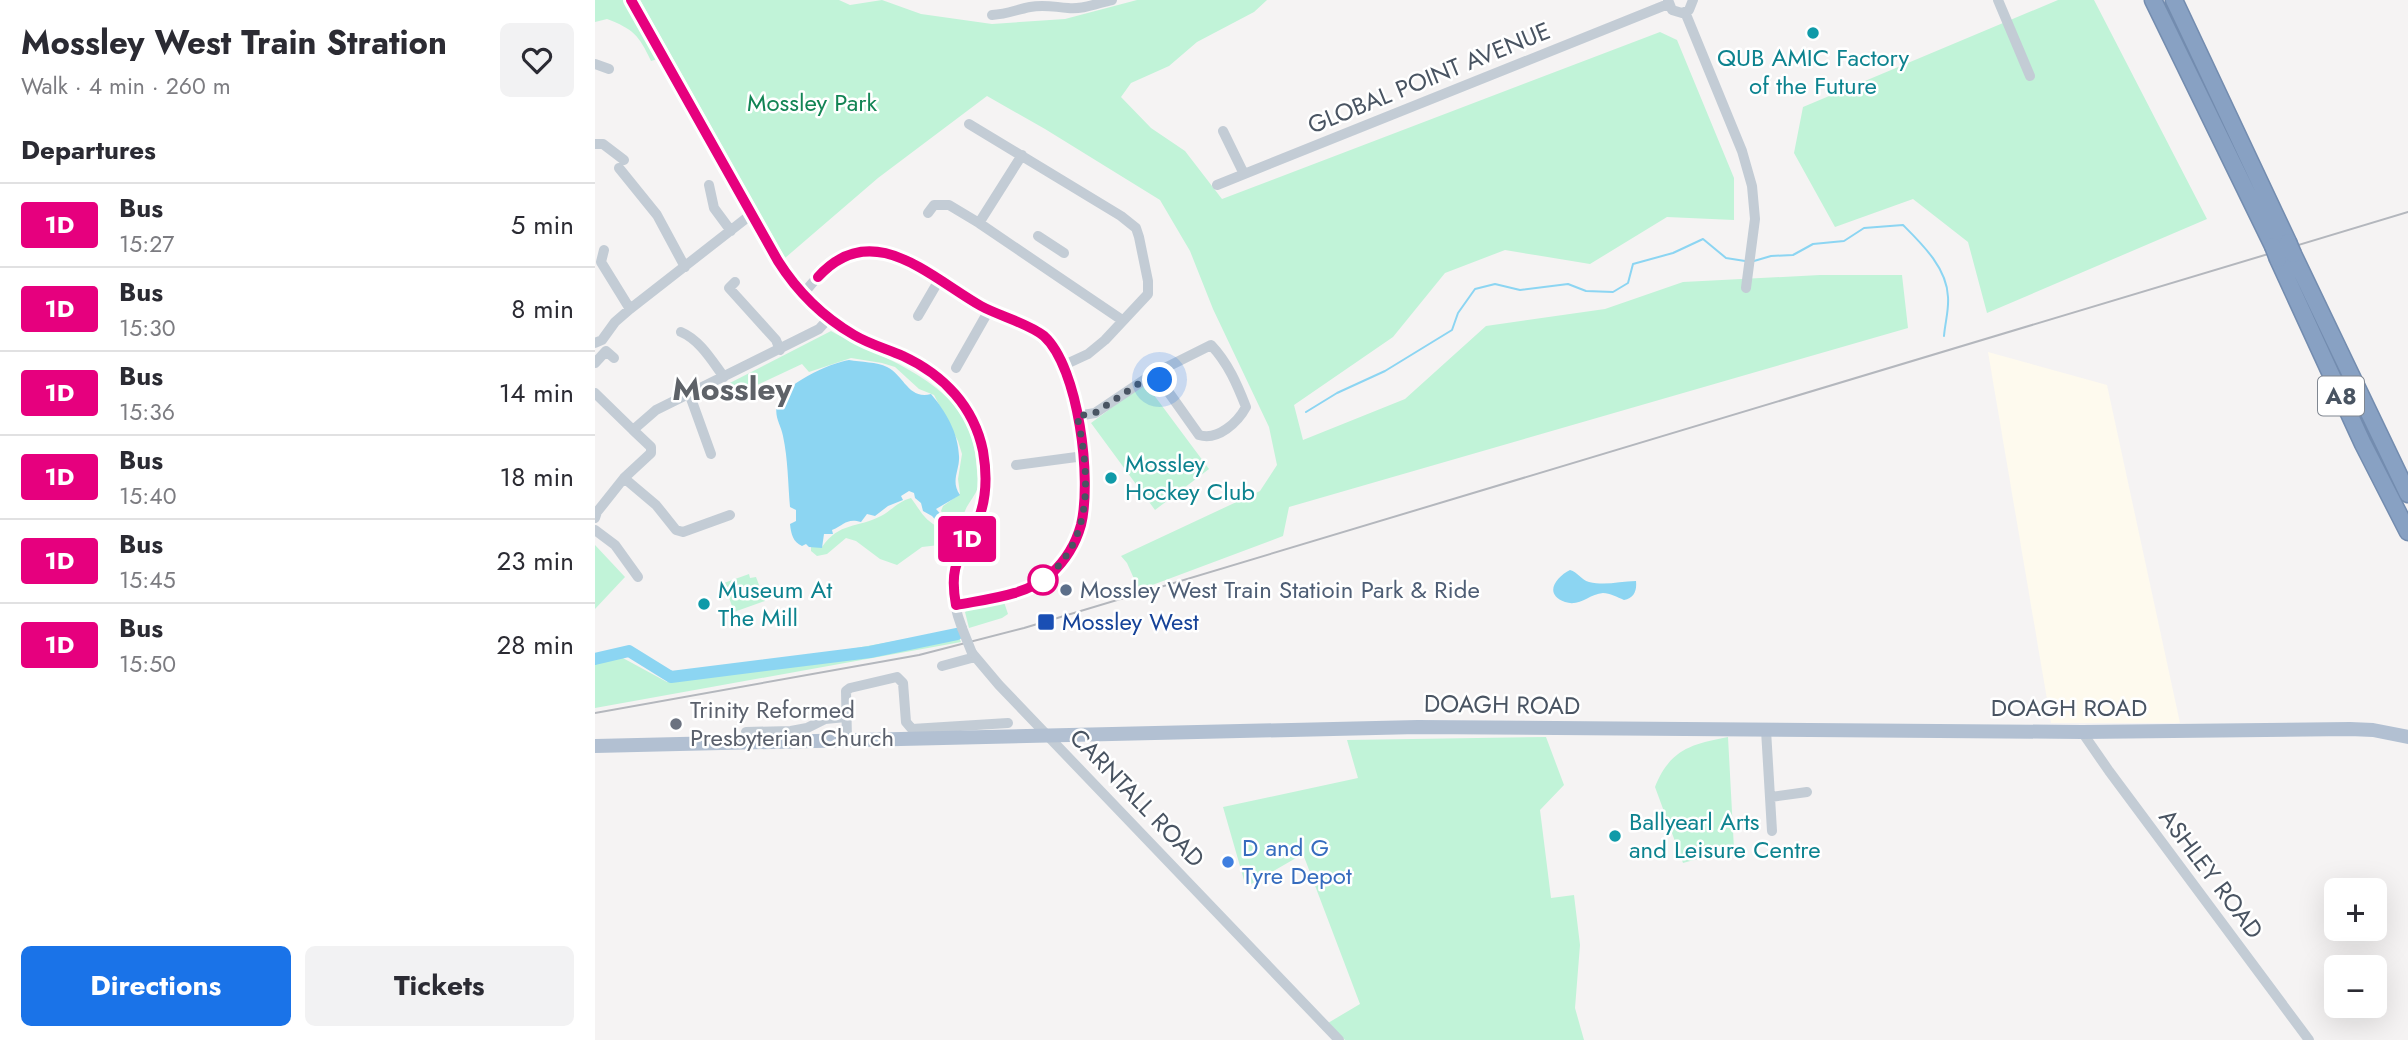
<!DOCTYPE html>
<html lang="en">
<head>
<meta charset="utf-8">
<style>
  body { margin:0; font-family:Jost,sans-serif; background:#f2f2f3; color:#2b2b33; height:100vh; display:flex; flex-direction:column; font-size:26px; white-space:nowrap }
  * { box-sizing:border-box; margin:0 }
  p { font-size:23px; color:#7c7c81 }
  .icon { flex:none; width:38px; height:38px; fill:none; stroke:currentColor; stroke-width:2; stroke-linecap:round; stroke-linejoin:round }
  .map { position:relative; flex:1; overflow:hidden }
  .sheet { display:flex; flex-direction:column; background:#fff; width:595px }
  .sheet>* { flex:none }
  .badge { padding:0 14px; border-radius:5px; font-size:24px; line-height:46px }
  .controls { position:absolute; left:1729px; top:878px; display:grid; gap:14px }
  .controls a { display:grid; place-items:center; width:63px; height:63px; border-radius:10px; background:#fff; box-shadow:0 7px 28px #0002; font-size:35px }
  .you { position:absolute; width:35px; height:35px; margin:-18px; border:5px solid #fff; border-radius:50%; background:#1a73e8; box-shadow:0 0 0 10px #1a73e833 }
  .map>.badge { position:absolute; translate:-50% -50%; box-shadow:0 0 0 4px #fff }
  h2 { padding:0 21px; font-size:26px; line-height:63px }
  .round { display:grid; place-items:center; flex:none; width:74px; height:74px; border-radius:10px; background:#f2f2f3 }
  .summary { display:flex; align-items:center; justify-content:space-between; height:119px; padding:0 21px }
  h1 { font-size:33px; font-weight:700; line-height:52px }
  .button { display:flex; gap:14px; margin-top:auto; padding:14px 21px }
  .button a { flex:1; height:80px; border-radius:10px; background:#1a73e8; color:#fff; font-size:28px; font-weight:700; line-height:80px; text-align:center }
  .button a+a { background:#f2f2f3; color:#2b2b33 }
  ul { padding:0; list-style:none }
  li { display:flex; align-items:center; gap:21px; height:84px; padding:0 21px; border-top:2px solid #e1e1e2 }
  li div { flex:1 }
  li b { display:block; font-size:26px }
  li em { font-style:normal }
  li .badge { min-width:77px; font-weight:700; text-align:center }
  main { display:flex; flex:1; min-height:0 }
  .map>svg:first-child { display:block }
  .commercial { fill:#fefaee }
  .green { fill:#c1f3d8 }
  .water { fill:#8cd5f2 }
  .lines { fill:none; stroke-linecap:round; stroke-linejoin:round }
  .stream { stroke:#8cd5f2; stroke-width:2 }
  .river { stroke:#8cd5f2; stroke-width:12 }
  .highway-casing { stroke:#738caf; stroke-width:19 }
  .minor { stroke:#c3ccd5; stroke-width:10 }
  .major { stroke:#b2c0d2; stroke-width:14 }
  .highway { stroke:#88a1c3; stroke-width:16 }
  .rail { stroke:#b4b7bd; stroke-width:2 }
  .highway-bridge-casing { stroke:#738caf; stroke-width:19; stroke-linecap:butt }
  .minor-bridge { stroke:#c3ccd5; stroke-width:10 }
  .highway-bridge { stroke:#88a1c3; stroke-width:16 }
  .line-casing { stroke:#fff; stroke-width:16 }
  .line { stroke:#e6007e; stroke-width:10 }
  .walk { stroke:#495462; stroke-width:7; stroke-dasharray:0 12.6 }
  .culture-dot { fill:#0f9aa8; stroke:#fff; stroke-width:2.5 }
  .stop-dot { fill:#fff; stroke:#e6007e; stroke-width:3.5 }
  .service-dot { fill:#5c6f8a; stroke:#fff; stroke-width:2.5 }
  .transit-dot { fill:#1a4fb4; stroke:#fff; stroke-width:2.5 }
  .worship-dot { fill:#6b7280; stroke:#fff; stroke-width:2.5 }
  .shop-dot { fill:#3f7fe0; stroke:#fff; stroke-width:2.5 }
  .labels { text-anchor:middle; stroke-width:5; stroke-linejoin:round; paint-order:stroke }
  .shield { fill:#fff; stroke:#808791; stroke-width:2 }
  .shield-label { font-size:23px; font-weight:bold; fill:#495462 }
  .culture-label { font-size:24px; fill:#0d838f; stroke:#fff; text-anchor:start }
  .street-label { font-size:24px; fill:#495462; stroke:#fff }
  .park-label { font-size:24px; fill:#128454; stroke:#fff }
  .service-label { font-size:24px; fill:#4e5e75; stroke:#fff; text-anchor:start }
  .transit-label { font-size:24px; fill:#164399; stroke:#fff; text-anchor:start }
  .worship-label { font-size:24px; fill:#5b616d; stroke:#fff; text-anchor:start }
  .shop-label { font-size:24px; fill:#366cbe; stroke:#fff; text-anchor:start }
  .district-label { font-size:32px; font-weight:bold; fill:#5e6268; stroke:#fff }
</style>
</head>
<body>
<main>
<section class="sheet">
<div class="summary"><div><h1>Mossley West Train Stration</h1><p>Walk · 4 min · 260 m</p></div><a class="round"><svg class="icon" aria-label="heart" viewBox="0 0 24 24"><path d="M12 20l-8-8c-3-5 5-10 8-4 3-6 11-1 8 4z"/></svg></a></div>
<h2>Departures</h2>
<ul>
<li><span class="badge" style="background:#e6007e;color:#fff">1D</span><div><b>Bus</b><p>15:27</p></div><em>5 min</em></li>
<li><span class="badge" style="background:#e6007e;color:#fff">1D</span><div><b>Bus</b><p>15:30</p></div><em>8 min</em></li>
<li><span class="badge" style="background:#e6007e;color:#fff">1D</span><div><b>Bus</b><p>15:36</p></div><em>14 min</em></li>
<li><span class="badge" style="background:#e6007e;color:#fff">1D</span><div><b>Bus</b><p>15:40</p></div><em>18 min</em></li>
<li><span class="badge" style="background:#e6007e;color:#fff">1D</span><div><b>Bus</b><p>15:45</p></div><em>23 min</em></li>
<li><span class="badge" style="background:#e6007e;color:#fff">1D</span><div><b>Bus</b><p>15:50</p></div><em>28 min</em></li>
</ul>
<div class="button"><a>Directions</a><a>Tickets</a></div>
</section>
<div class="map">
<svg width="1813" height="1040" viewBox="0 0 1813 1040">
  <rect width="100%" height="100%" fill="#f5f3f3"/>
  <path class="commercial" d="M1393,352L1512,385L1585,723H1456Z"/>
  <path class="green" d="M0,0H28L63,59L56,61C44,35 38,29 12,19L0,22Z
    M45,0H244L255,5L287,0L326,14L397,24L470,19L542,0H672L659,12L602,42L574,66L536,83L526,97L556,128L590,151L627,199L1065,32L1082,40L1139,178V220L1072,217L995,264L910,250L850,273L798,337L699,405L708,440L810,399L891,326L1010,309L1088,282L1225,275H1307L1313,328L694,507L688,536L544,590L532,563L526,556L665,491L682,465L674,427L618,309L595,251L565,200L450,129L392,96L283,178L190,258Z
    M1463,0H1499L1612,219L1392,313L1373,242L1318,199L1240,227L1199,153L1208,107Z
    M236,331C292,362 375,382 381,460C381,468 384,479 383,487C381,495 373,503 370,511C364,522 362,534 353,544L327,547L302,565L285,559L261,541L251,538L232,554L222,556L216,551V547H227C244,522 263,528 286,516C297,510 304,501 316,498C326,511 329,521 346,528L354,523L346,511L348,506L365,494L363,479L367,454L363,441L339,395L324,389L300,367L287,363L256,358L214,372L207,364L132,399L127,387Z
    M550,383L614,469L560,510L496,423Z
    M0,545L30,577L0,609Z
    M154,574L155,578L161,577L170,601L139,612L129,583Z
    M409,602L413,614L407,618L374,628L370,612L373,609Z
    M361,630L366,642L0,708V661L26,657L72,682Z
    M951,737L969,785L945,810L956,898L979,895L985,945L980,1008L989,1040H750L733,1023L765,1004L708,854L651,887L628,807L763,778L752,740Z
    M1133,737L1139,849L1088,863L1060,787C1075,749 1097,744 1133,737Z"/>
  <path class="water" d="M254,360C266,362 282,362 292,367C309,375 313,400 336,394C351,412 363,432 364,456C365,470 355,481 365,495L341,509L353,522L345,525L337,516L328,511L326,503L320,498L319,493L314,491L306,496L308,500L293,506L280,516L272,514L266,522C251,518 250,525 237,530L238,534H229L227,548L214,547L211,544L207,546C198,542 196,534 195,524L201,521V510L195,507C193,484 193,459 188,436C186,425 179,417 182,405C188,384 235,363 254,360Z
    M975,570C983,572 986,580 994,582C1011,586 1025,581 1041,581C1042,591 1039,598 1029,600C1022,597 1015,593 1008,593C994,594 985,607 970,602C948,594 961,577 975,570Z"/>
  <g class="lines">
    <path class="stream" d="M1159,261L1176,256L1198,255L1218,244L1249,241L1269,228L1308,225C1327,244 1352,268 1353,297C1354,310 1350,323 1349,336
      M711,412L742,393L790,371L857,330L863,313L880,289L900,284L925,290L973,284L991,291L1018,292L1033,283L1038,264L1078,253L1108,239L1131,258L1150,261"/>
    <path class="river" d="M0,659L34,651L76,677L275,652L362,634"/>
    <g class="highway-casing">
      <path id="highway" d="M1558,0L1678,246
        M1579,0L1693,242
        M1698,254L1813,494
        M1683,259L1768,444L1813,532"/>
    </g>
    <path class="minor" d="M36,0L183,261C202,292 231,322 263,338C314,363 363,371 383,433C393,464 394,498 379,527C371,542 360,557 358,575C356,592 361,612 367,628
      M1073,0L1077,10L1087,13L1094,10L1098,0
      M1403,0L1435,76
      M1090,12L1147,151L1157,186L1160,219L1151,288
      M397,15C413,14 420,10 435,7C449,4 459,7 473,8C487,10 503,3 517,0
      M0,64L14,69
      M374,124L526,216L541,228L544,237L553,281V294L510,340L493,354L467,366
      M628,131L649,174
      M0,144H8L29,160
      M24,168L62,215L90,267
      M114,185L119,208L136,231
      M622,185L1073,4
      M333,213L339,205H354L384,223L527,320
      M384,223L427,155
      M443,236L469,253
      M9,250L6,262L35,309
      M140,282L134,288L181,340L185,350
      M208,294C218,283 228,268 241,260C289,230 344,282 384,305C402,315 436,324 450,338C484,373 499,480 486,526C481,544 470,562 455,574C430,596 392,599 361,605
      M323,316L344,280
      M86,332C105,340 117,361 129,377
      M0,343L7,340L20,322L35,309L158,213
      M0,363L11,351L19,358
      M361,368L394,310
      M0,393L38,430
      M94,393L116,454
      M482,416L500,413L558,374L616,345C633,363 642,384 651,407C643,422 623,441 604,435L565,380L558,374
      M421,465L489,456
      M29,478L61,505L81,530L88,532L135,515
      M0,518L2,512L29,478L56,453V447L38,430L61,410L224,329L234,318
      M0,530L20,545L43,577
      M377,653L404,685L744,1040
      M347,666L380,657
      M1171,730L1177,831
      M151,732L196,731L212,728L230,719L251,717
      M1487,732L1514,771L1714,1040
      M252,740L251,691L255,688L302,677L308,683L311,722L317,729L413,723
      M1176,797L1212,792"/>
    <path class="major" d="M0,746L823,727L1487,732L1755,729L1778,730L1813,737"/>
    <use href="#highway" class="highway"/>
    <path class="rail" d="M0,713L324,655L429,628L1813,212"/>
    <g class="highway-bridge-casing">
      <path id="highway-bridge" d="M1693,242L1698,254
        M1678,246L1683,259"/>
    </g>
    <path class="minor-bridge" d="M367,628L377,653"/>
    <use href="#highway-bridge" class="highway-bridge"/>
  </g>
  <g class="lines">
    <g class="line-casing">
      <path id="line" d="M36,0L183,261C202,291 228,317 259,335C274,344 292,349 308,356C349,375 379,407 388,451C392,474 392,498 383,520C367,556 353,562 361,605C392,599 431,596 456,574C470,561 481,543 486,525C497,480 484,368 449,336C433,323 404,316 386,306C335,277 277,217 223,277"/>
    </g>
    <use href="#line" class="line"/>
    <path class="walk" d="M448,580L446,581C500,544 495,472 482,416L500,413L558,374L565,380"/>
  </g>
  <g class="culture-dot">
    <circle cx="1218" cy="33" r="7"/>
    <circle cx="516" cy="478" r="7"/>
    <circle cx="109" cy="604" r="7"/>
    <circle cx="1020" cy="836" r="7"/>
  </g>
  <circle class="stop-dot" cx="448" cy="580" r="14"/>
  <circle class="service-dot" cx="471" cy="590" r="7"/>
  <rect class="transit-dot" x="442" y="613" width="18" height="18" rx="3.5"/>
  <circle class="worship-dot" cx="81" cy="724" r="7"/>
  <circle class="shop-dot" cx="633" cy="862" r="7"/>
  <g class="labels">
    <rect class="shield" x="1723" y="376.5" width="46" height="39" rx="5"/>
    <g class="shield-label">
      <text x="1746" y="404">A8</text>
    </g>
    <g class="culture-label">
      <text x="1218" y="66" text-anchor="middle">QUB AMIC Factory<tspan x="1218" dy="28">of the Future</tspan></text>
      <text x="530" y="472">Mossley<tspan x="530" dy="28">Hockey Club</tspan></text>
      <text x="123" y="598">Museum At<tspan x="123" dy="28">The Mill</tspan></text>
      <text x="1034" y="830">Ballyearl Arts<tspan x="1034" dy="28">and Leisure Centre</tspan></text>
    </g>
    <g class="street-label">
      <text transform="translate(834 78) rotate(-22)" y="8">GLOBAL POINT AVENUE</text>
      <text transform="translate(907 705) rotate(1)" y="8">DOAGH ROAD</text>
      <text x="1474" y="716">DOAGH ROAD</text>
      <text transform="translate(542 798) rotate(46)" y="8">CARNTALL ROAD</text>
      <text transform="translate(1616 874) rotate(53)" y="8">ASHLEY ROAD</text>
    </g>
    <g class="park-label">
      <text x="217" y="111">Mossley Park</text>
    </g>
    <g class="service-label">
      <text x="485" y="598">Mossley West Train Statioin Park &amp; Ride</text>
    </g>
    <g class="transit-label">
      <text x="467" y="630">Mossley West</text>
    </g>
    <g class="worship-label">
      <text x="95" y="718">Trinity Reformed<tspan x="95" dy="28">Presbyterian Church</tspan></text>
    </g>
    <g class="shop-label">
      <text x="647" y="856">D and G<tspan x="647" dy="28">Tyre Depot</tspan></text>
    </g>
    <g class="district-label">
      <text x="137" y="400">Mossley</text>
    </g>
  </g>
</svg>
<div class="controls">
<a>+</a>
<a>−</a>
</div>
<div class="you" style="left:565px;top:380px"></div>
<b class="badge" style="left:372px;top:539px;background:#e6007e;color:#fff">1D</b>
</div>
</main>
</body>
</html>
